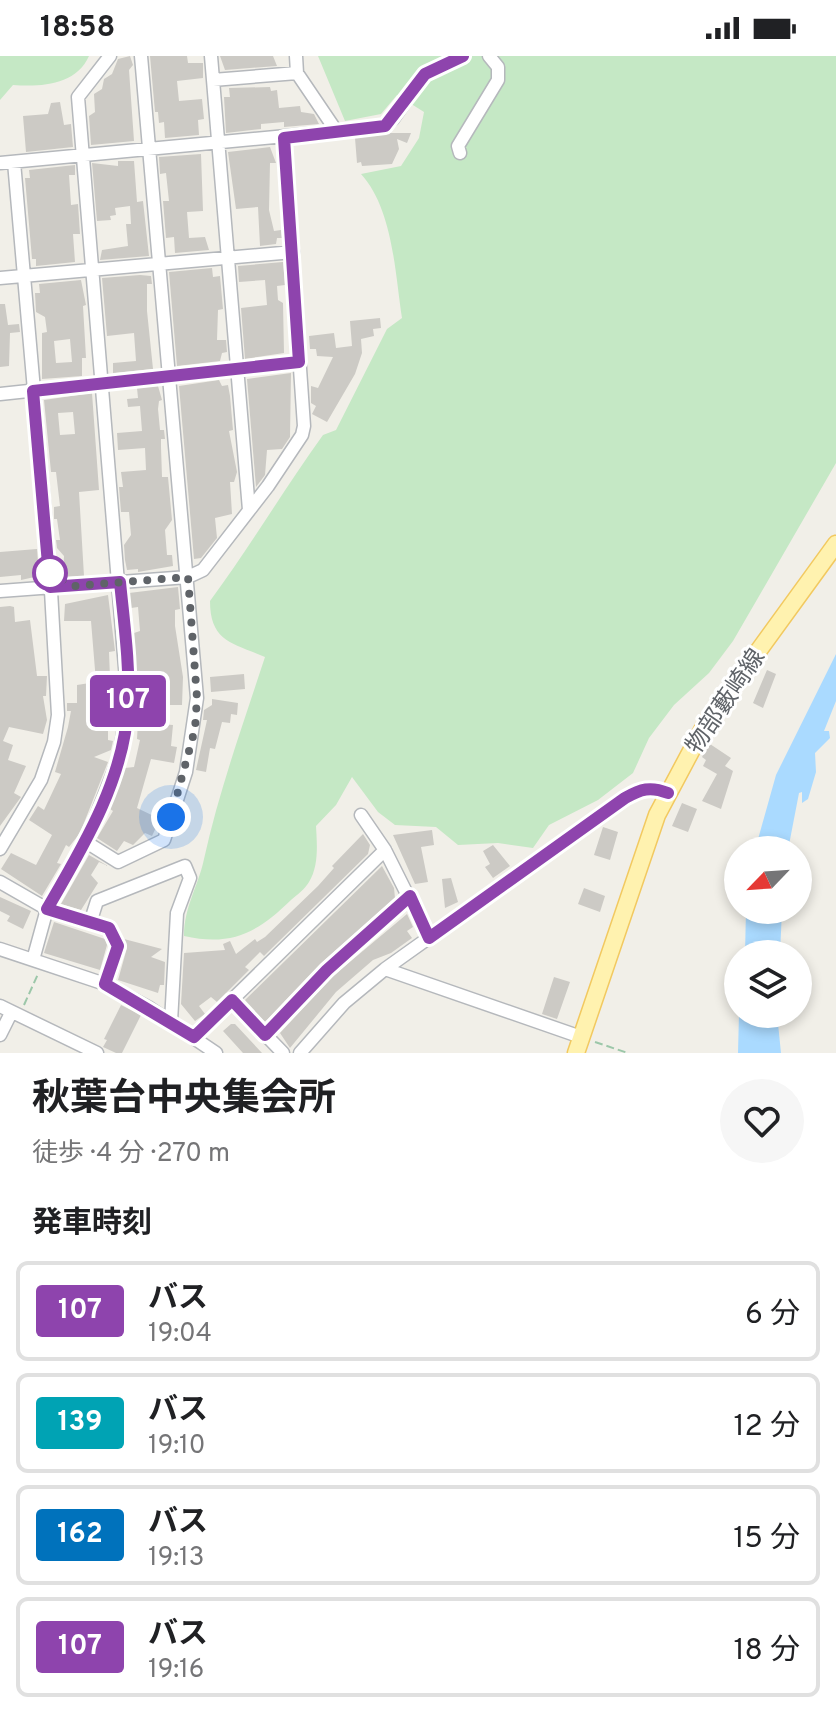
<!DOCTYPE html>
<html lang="ja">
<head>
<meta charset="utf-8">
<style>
  body { margin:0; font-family:Overpass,"Noto Sans JP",sans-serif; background:#f6f6f6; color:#202124; height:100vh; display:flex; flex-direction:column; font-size:30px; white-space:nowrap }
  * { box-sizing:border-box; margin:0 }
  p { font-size:26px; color:#757577 }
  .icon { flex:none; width:44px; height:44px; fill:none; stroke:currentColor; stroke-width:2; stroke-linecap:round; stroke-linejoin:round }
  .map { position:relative; height:997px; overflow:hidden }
  .panel { display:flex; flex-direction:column; background:#fff; flex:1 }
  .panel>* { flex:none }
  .badge { padding:0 16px; border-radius:6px; font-size:28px; line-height:52px }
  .needle { width:52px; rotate:245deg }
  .tools { position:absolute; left:724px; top:780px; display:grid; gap:16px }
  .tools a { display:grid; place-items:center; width:88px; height:88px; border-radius:50%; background:#fff; box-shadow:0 4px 12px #0003; font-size:40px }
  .you { position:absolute; width:40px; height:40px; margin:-20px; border:6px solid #fff; border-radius:50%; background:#1a73e8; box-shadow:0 0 0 12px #1a73e833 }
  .map>.badge { position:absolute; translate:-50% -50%; box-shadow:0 0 0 4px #fff }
  h2 { padding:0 32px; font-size:30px; line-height:72px }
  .round { display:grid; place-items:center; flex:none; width:84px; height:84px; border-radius:42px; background:#f6f6f6 }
  .summary { display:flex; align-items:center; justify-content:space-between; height:136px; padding:0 32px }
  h1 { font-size:38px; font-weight:700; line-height:60px }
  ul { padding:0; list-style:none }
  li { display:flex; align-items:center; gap:24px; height:100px; margin:0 16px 12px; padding:0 16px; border:4px solid #e0e0e0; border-radius:12px }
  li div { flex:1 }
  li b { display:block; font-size:30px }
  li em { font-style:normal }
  li .badge { min-width:88px; font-weight:700; text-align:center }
  .status { display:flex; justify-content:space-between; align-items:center; height:56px; padding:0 40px; background:#fff; direction:ltr }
  .status svg { height:22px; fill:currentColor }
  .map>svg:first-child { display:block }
  .green { fill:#c5e8c5 }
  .water { fill:#aadaff }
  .building { fill:#cccac5; fill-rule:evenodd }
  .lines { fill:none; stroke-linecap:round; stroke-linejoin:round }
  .minor-casing { stroke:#b5b8bc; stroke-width:15 }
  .major-casing { stroke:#f2c960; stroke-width:19 }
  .path { stroke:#9cc7a9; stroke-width:2; stroke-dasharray:8 4; stroke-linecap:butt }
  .minor { stroke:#fff; stroke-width:12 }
  .major { stroke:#fff2af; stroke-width:16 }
  .line-casing { stroke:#fff; stroke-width:18 }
  .line { stroke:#8e44ad; stroke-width:12 }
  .walk { stroke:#5f6368; stroke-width:8; stroke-dasharray:0 14.4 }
  .stop-dot { fill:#fff; stroke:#8e44ad; stroke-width:4 }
  .labels { text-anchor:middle; stroke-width:6; stroke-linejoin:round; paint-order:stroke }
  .street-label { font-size:24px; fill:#5f6368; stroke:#fff }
</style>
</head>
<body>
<div class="status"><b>18:58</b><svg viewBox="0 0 49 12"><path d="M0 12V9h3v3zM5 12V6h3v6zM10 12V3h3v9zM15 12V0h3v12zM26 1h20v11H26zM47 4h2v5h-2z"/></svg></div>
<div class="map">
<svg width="836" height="997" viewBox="0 0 836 997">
  <rect width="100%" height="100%" fill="#f1efe8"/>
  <path class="green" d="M0,0H89C76,29 42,31 13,29L0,44Z
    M318,0H836V407L733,585L709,617L674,649L649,682L633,717L598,744L549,769L533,792L498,787L458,789L436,771L395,769L378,756L352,721L336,749L316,770C317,788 319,810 309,826C305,833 297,839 291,844C258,876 232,891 184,880C184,851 198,831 204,803C219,735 243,668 265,601C233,587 210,586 210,545C250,491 284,433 323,379L336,374L387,273L402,262C395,217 393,153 361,118L401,110L419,82L424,56L397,39L381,58L345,65Z"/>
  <path class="water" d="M836,598V645L824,675H829L830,682L815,697L816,716L808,743L802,747V736L799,737L788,794H755L776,719Z
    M746,854H782L780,898H745Z
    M739,958H777L781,997H738Z"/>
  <path class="building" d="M130,0L133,9L129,14L134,85L91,89L89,60L95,56L94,38L102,33L104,23L112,18L118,3Z
    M150,0H187L188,7H203V22L177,25L179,45L202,43L204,63L198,64L199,79L165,82L164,66L159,67L158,56H155Z
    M220,0H273L277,10L225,14Z
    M270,31L271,35L277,34L279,52L300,50L301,56L314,58L319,68L284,71V66L261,68V73L226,77L224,41H230L229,32Z
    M60,46L64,69L71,68L73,91L26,96L23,60L48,58L51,47Z
    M388,77H411L407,87L397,83L399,93L392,108L362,110L361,106L357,107L355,82Z
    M270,91L276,107H270L269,154L274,175L281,174L282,182H277L276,188L260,190L258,151L236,153L228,96Z
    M201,98L203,155L187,156L189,182L205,181L209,194L175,197L174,181L166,182L163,145H169L166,117L160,118L159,101Z
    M118,105H134L137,146L143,145L149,200L100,204L102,194L128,190L126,168H131L130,150L115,152L116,159L110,160L111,164L97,165L92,107L118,110Z
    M75,109V119H69L71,149L78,148L80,178H73L75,206L36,210V203H32L25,122H30L29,114Z
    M283,206L285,229L277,230L278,244L283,247L284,297L245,303L241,252L267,249L265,224L239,226L238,210Z
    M212,212L213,221L220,220L223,253L218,254L217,284H226L227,296L222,297L220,305L177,310L169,216Z
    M140,219L151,220L152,228H147V255L153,313L113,317V307L136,305L134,277L107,280L102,222Z
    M81,224L86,249L83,250L86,302H82V320L42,323V277L47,276L45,261L36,256L35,237H40L39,228ZM70,283L72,306L56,307L54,285Z
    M0,248H5L8,269L19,268L20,276L10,277L9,310L0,311Z
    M380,262L381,272L373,273L374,280L361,283L362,297L355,318L327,366L312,358L316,350L311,347V330L318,332L333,301L317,300L316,293H310L309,280L334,277L336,292L352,290L350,265Z
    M291,317L290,381L282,393L267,394L265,419L256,431L247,323Z
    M219,324L222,330L228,329L230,340L233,374L229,375L237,416L234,426H230L232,458L215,462L217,482L201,502L194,503L179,330Z
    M158,330L162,344L159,345L158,353L160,374H164L165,383H161V391L162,421H168L172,464L165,474L167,499H172L173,510L138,516V513L127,514L125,504L124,489L131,479L129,456H121L119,431H123L121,416L146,414L145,392L118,394L117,377L142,375L140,350L128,351L127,343L138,342L137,332Z
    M92,337L99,434L79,436L84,520L63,521L64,500L57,492L56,484H60L57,463H54V451L60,450L56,416H51L44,344ZM73,356L75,378L60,379L58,357Z
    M37,493L39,520L21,524V519L0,521V496Z
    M178,531L180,553L175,554V570L183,621L182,649H162L161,668L173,669L171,690L177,691L174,707L151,703L137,752L160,763L152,780L145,777L133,789L124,785L117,795L97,782L113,755L110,753L125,712L134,711L140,684L137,683L140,629H135L131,578L140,575L138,551L131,552L129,537Z
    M108,539L115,595L109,596L110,622H117L118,636L116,644H111L108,672V684L113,685L111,694L94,701L108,706L80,777L69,791L66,789L57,807L61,808L42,840L1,813L11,797L36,809L52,779L29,764L38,750L44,754L61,718L55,716L68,671L71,655H67V647H77V629L96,626L91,565H64L65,548Z
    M10,550L14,551L15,566L30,564L37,620H47L46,640H43L47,664L43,678L9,671L3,685L13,689L8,704L26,710L14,737L21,741L0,770V551Z
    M767,614L776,618L763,652L753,647Z
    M244,618L245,633L211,636L210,621Z
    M212,643L238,647L237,659L231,658L230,667L222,666L215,693L210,692L206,716L196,714L207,664H203L204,654L212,649Z
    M710,688L731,702L725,710L733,715L721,753L702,745L717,718L703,710L706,704L702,701Z
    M682,747L697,753L688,776L672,770Z
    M603,771L618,776L610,804L594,799Z
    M432,774L434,789L421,791L428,826L415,828L393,779Z
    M363,778L370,789L368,798L268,896L264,900L260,896L245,911L249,914L217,946L211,941L199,950L205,958L195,965L181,948L184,897L225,894L223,888L230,885L236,898L255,883L257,886L265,881L318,830L334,812L332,810Z
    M493,789L510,810L493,822L485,811L490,808L483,795Z
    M89,799L108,810L99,806L91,819L98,827L81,854L61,848Z
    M382,810L394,832L395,842L320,908L265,966L245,944Z
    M451,822L458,846L445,852L442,823Z
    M584,832L605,840L600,856L578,848Z
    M0,841L31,855L23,873L7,865L10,860L0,855Z
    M407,858L413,871L407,875L412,882L391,897L373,904L336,936L290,992L280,977L333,920Z
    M54,866L105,883L107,889L100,914L44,897Z
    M124,883L162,893L151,901L165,906L164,929H160L158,937L118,924L127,892Z
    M554,921L570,926L557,963L542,958Z
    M121,949L141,959L122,997H116L103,991L107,984L104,983Z
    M231,968H235L262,997H243L223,975Z"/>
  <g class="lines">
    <g class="minor-casing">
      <path id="minor" d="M211,0L249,454
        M296,0L297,17L337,76
        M213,24L297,17
        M460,97L458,90L498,24V11L489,0
        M0,107L381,71L393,63L425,18L463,0
        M0,222L293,196
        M0,338L299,306
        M0,535L188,521L203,514L268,430L302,379L304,370L284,82
        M361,759L385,794L429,882
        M86,786L118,806L164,784L186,716L197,642L141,0
        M0,793L41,724L54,686L58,659L50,517L14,106
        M0,826L47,853L109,872L118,890L105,928
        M91,864L97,845L185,810L190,822L177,857L171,966
        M0,893L105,928L148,951L216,997
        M33,904L47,853L86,786L119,702L128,648L78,41L110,0
        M385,913L581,981
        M232,944L283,997
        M0,950L97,997
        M0,979L11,957
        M265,979L327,914L410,840
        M194,981L385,794
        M300,997L344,947L385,913L625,742C641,733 650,730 668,737"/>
    </g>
    <g class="major-casing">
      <path id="major" d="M576,997L657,759L706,667L836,488"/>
    </g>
    <path class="path" d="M24,949L38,918
      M595,986L628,997"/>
    <use href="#minor" class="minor"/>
    <use href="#major" class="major"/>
  </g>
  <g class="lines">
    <g class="line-casing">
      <path id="line" d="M463,0L425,18L385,70L284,82L299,306L33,335L50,531L120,526C124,567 130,609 128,649C125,722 83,791 47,853L109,872L118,890L105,928L194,981L232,944L265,979L327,914L410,840L429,882L625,742C641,733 650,730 668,737"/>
    </g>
    <use href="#line" class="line"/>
    <path class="walk" d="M50,517L74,530L188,521L197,642L195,673L171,761"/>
  </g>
  <circle class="stop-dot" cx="50" cy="517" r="16"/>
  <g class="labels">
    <g class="street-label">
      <text transform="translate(725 645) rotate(-56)" y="8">物部藪崎線</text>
    </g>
  </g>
</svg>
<div class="tools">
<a><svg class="needle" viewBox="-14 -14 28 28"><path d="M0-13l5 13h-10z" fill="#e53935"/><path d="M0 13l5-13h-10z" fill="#757577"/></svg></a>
<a><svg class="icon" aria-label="layers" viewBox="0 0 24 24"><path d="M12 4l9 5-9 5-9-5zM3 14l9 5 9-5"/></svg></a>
</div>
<div class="you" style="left:171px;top:761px"></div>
<b class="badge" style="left:128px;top:645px;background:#8e44ad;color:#fff">107</b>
</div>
<section class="panel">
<div class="summary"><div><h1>秋葉台中央集会所</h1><p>徒歩 · 4 分 · 270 m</p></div><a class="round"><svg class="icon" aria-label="heart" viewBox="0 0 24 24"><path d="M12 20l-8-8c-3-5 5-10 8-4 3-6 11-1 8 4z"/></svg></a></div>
<h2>発車時刻</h2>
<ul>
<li><span class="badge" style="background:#8e44ad;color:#fff">107</span><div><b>バス</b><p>19:04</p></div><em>6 分</em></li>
<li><span class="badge" style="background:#00a3b4;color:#fff">139</span><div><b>バス</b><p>19:10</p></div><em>12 分</em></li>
<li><span class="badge" style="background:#0072bc;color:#fff">162</span><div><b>バス</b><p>19:13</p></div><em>15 分</em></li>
<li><span class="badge" style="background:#8e44ad;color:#fff">107</span><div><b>バス</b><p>19:16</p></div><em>18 分</em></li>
</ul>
</section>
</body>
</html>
